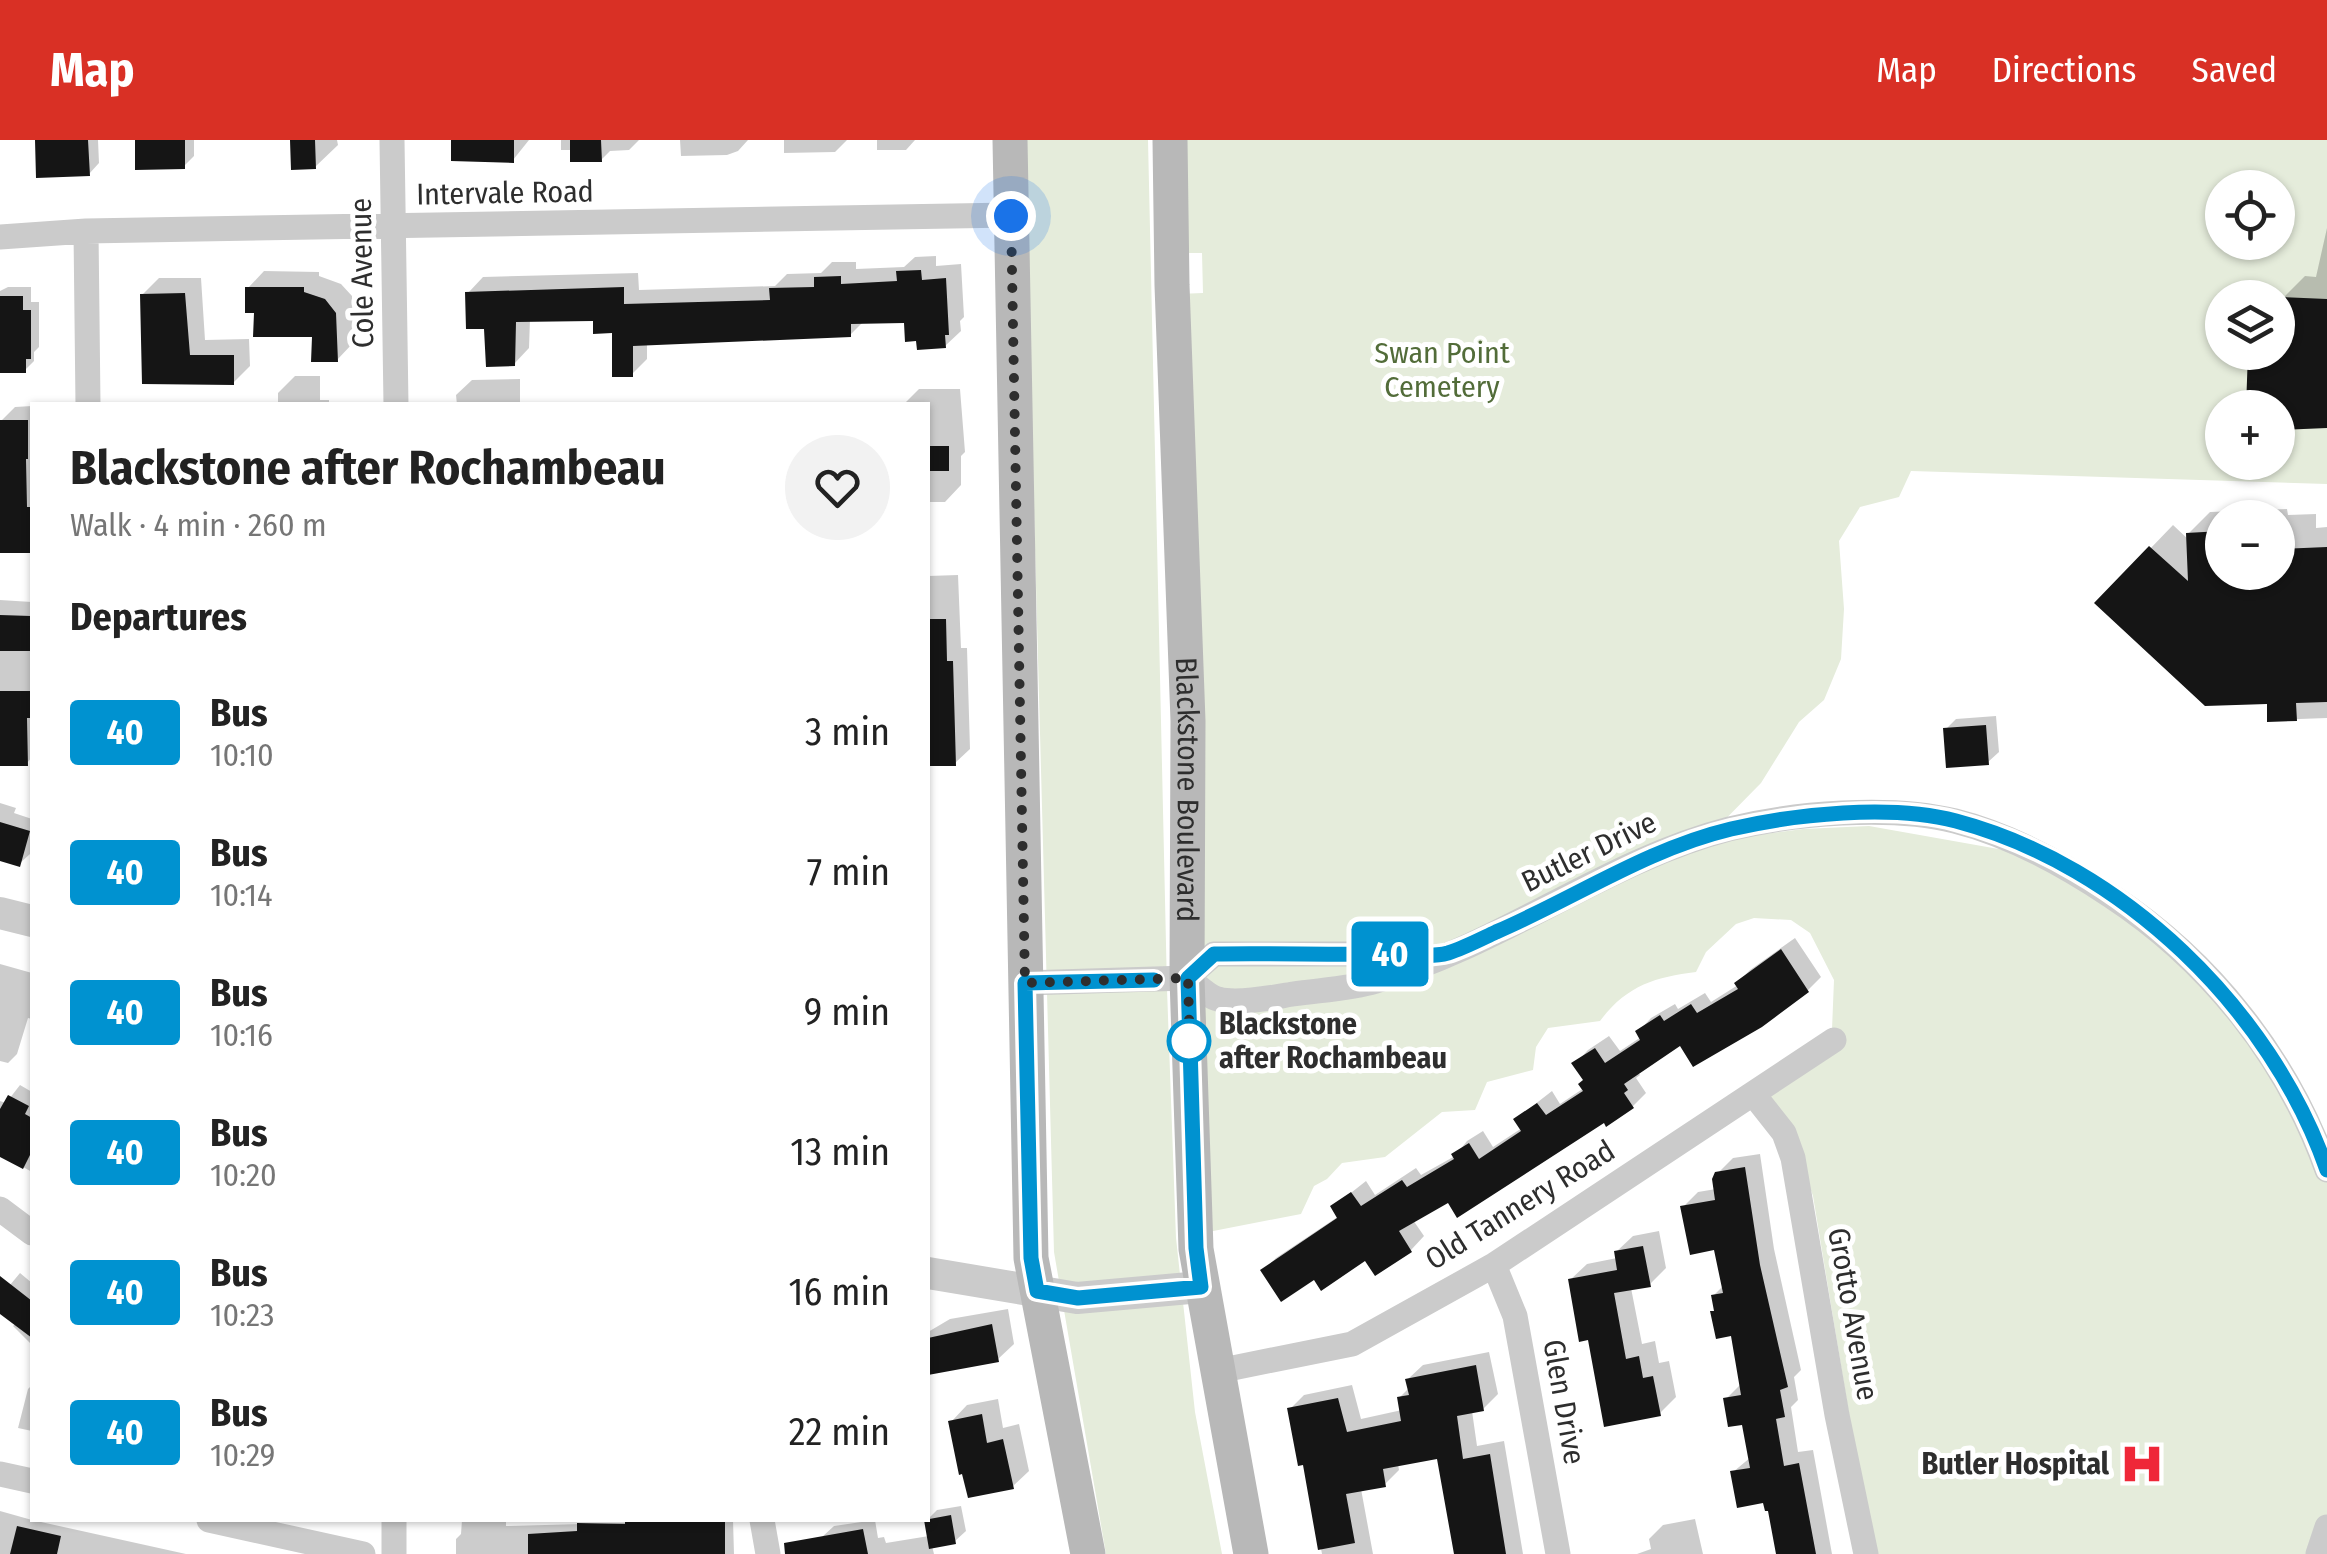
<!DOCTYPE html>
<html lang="en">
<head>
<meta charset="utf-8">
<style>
  body { margin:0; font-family:"Fira Sans Condensed",sans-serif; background:#f2f2f2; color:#222; height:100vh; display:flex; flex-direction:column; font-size:38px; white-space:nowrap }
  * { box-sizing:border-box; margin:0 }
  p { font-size:32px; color:#767676 }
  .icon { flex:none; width:55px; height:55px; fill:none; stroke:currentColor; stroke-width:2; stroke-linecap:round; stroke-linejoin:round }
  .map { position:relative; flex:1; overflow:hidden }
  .sheet { position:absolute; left:30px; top:262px; width:900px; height:1120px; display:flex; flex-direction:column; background:#fff; border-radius:0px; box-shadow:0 2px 8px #0004 }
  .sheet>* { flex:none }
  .badge { padding:0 20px; border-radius:8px; font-size:35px; line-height:65px }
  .fabs { position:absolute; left:2205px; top:30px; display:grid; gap:20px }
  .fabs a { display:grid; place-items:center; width:90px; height:90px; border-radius:50%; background:#fff; box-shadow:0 2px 8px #0004; font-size:50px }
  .you { position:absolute; width:50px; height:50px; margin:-25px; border:8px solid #fff; border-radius:50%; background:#1a73e8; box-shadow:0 0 0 15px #1a73e833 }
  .map>.badge { position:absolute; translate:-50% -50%; box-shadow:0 0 0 5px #fff }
  h2 { padding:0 40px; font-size:38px; line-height:90px }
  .round { display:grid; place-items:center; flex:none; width:105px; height:105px; border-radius:52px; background:#f2f2f2 }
  .head { display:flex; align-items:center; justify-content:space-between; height:170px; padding:0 40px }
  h1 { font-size:48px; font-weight:700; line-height:75px }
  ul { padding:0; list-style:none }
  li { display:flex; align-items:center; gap:30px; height:140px; padding:0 40px }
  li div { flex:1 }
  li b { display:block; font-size:38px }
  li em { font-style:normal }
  li .badge { min-width:110px; font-weight:700; text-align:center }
  header { display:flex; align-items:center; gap:60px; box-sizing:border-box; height:140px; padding:0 50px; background:#d93025; color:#fff }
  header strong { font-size:48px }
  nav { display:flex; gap:55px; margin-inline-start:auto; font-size:35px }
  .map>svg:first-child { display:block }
  .green { fill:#e5ecdb; fill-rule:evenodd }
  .shadow { fill:#0003; fill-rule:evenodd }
  .building { fill:#151515 }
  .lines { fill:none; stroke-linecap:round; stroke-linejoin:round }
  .minor { stroke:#cbcbcb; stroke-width:25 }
  .tertiary { stroke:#cbcbcb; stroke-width:32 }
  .secondary { stroke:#b8b8b8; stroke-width:35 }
  .line-casing { stroke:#fff; stroke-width:22 }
  .line { stroke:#0092d0; stroke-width:15 }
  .walk { stroke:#2e2e2e; stroke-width:10; stroke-dasharray:0 18 }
  .stop-dot { fill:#fff; stroke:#0092d0; stroke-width:5 }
  .labels { text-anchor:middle; stroke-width:10; stroke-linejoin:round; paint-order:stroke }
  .street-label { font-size:30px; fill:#2e2e2e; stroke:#fff }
  .park-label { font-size:30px; fill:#526c39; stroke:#fff }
  .stop-label { font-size:30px; font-weight:bold; fill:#2e2e2e; stroke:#fff; text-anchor:start }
  .poi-label { font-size:30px; font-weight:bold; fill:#2e2e2e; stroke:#fff; text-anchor:end }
</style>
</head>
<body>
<header>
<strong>Map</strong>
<nav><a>Map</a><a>Directions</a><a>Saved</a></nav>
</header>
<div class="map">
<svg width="2327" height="1414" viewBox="0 0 2327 1414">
  <rect width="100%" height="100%" fill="#fff"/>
  <path class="green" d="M1024,0H1148L1167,849L1176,1098L1195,1272L1222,1414H1106L1054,1112Z
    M1174,0H2327V344L1911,331L1899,357L1860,367L1839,401L1844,469L1841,519L1824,560L1799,582L1761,643L1703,702L1803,689L1869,686L2021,713L2148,789L2202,830L2327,1016V1397L2321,1414H1872L1813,1056L1795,1005L1764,961L1831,914L1834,840L1810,793L1791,780L1754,778L1736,784L1706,812L1696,832C1655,837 1626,846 1600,881L1548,888L1536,907L1533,930L1487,942L1475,970L1442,972L1385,1017L1342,1023L1327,1039L1314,1046L1301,1074L1203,1093L1178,154L1203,153L1202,113H1178ZM2222,48H2278V102H2222ZM2222,158H2278V212H2222ZM2222,268H2278V322H2222Z"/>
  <path class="shadow" d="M43,0H98L99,23L89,34Z
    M137,0H194V16L184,26Z
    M292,0H337L338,5L315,27Z
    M453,0H529L513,20Z
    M561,0H639L629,10L610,11L601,20L573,10H561Z
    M680,0H748L738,11L727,15L681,16Z
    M784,0H847L835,12L784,13Z
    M877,0H915L906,10H877Z
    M2327,88V286L2278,288V178H2282L2283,158L2305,136L2316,137Z
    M936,116V126L961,124L964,177L960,181L961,191L945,206L906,180L864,181L850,195L647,203V219L632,234L614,191L596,178L530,179L529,208L514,224L486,187L468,153L483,137L638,133L639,150L775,146L787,134L821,133L832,122H856V129L904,127L915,117Z
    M264,131L319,132V136L341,144L352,156L353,203L337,220L315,194L248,148Z
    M159,138H201L205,200L249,199L250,226L233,243L144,241L142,155Z
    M8,147H31V162H39V207L34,212V221L25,230H0V151Z
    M295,236H320V260H329V265H346H278V253Z
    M520,239V265H457L456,255L472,240Z
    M919,249H960L965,312L961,316V345L945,362H928V265H903Z
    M32,266V408L0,411L1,281L15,267Z
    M2287,369L2288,375L2316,374V388L2327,387V578L2270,580L2269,562L2098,463L2173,385L2189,400L2188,394L2210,372ZM2222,378H2278V432H2222Z
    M958,435L961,508H967L970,609L955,623L928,624V436Z
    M0,460L32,462V617L27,623L0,622Z
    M1996,576L1999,612L1988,622L1946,589L1956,579Z
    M0,663L16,668L14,673L32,679L30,714L19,724L0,719Z
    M1795,798L1821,837L1808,850L1681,903L1638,932L1640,935L1636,938L1646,953L1633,966L1413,1080L1424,1096L1411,1110L1375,1132L1366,1118L1314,1137L1263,1131L1276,1118L1339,1076L1333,1067L1366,1041L1375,1055L1416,1028L1421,1035L1455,1016L1467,1001L1483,991L1493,1007L1522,988L1516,979L1552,951L1560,964L1584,948L1585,940L1575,924L1588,910L1609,896L1620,911L1641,897L1638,892L1651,878L1675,864L1678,869L1705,853L1711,862L1738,845L1737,843L1750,830Z
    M0,824L32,833V879L28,878L17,914L8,923L0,921Z
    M20,945L32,952V1032L0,1014V961L6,963Z
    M1760,1014L1774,1109L1801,1230L1794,1237L1798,1260L1791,1267L1798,1312L1813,1310L1832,1414H1779L1770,1368L1733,1332L1751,1317L1744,1282L1726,1259L1742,1243L1733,1193L1713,1172L1716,1169L1713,1156L1724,1145L1716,1107L1683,1067L1698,1052L1716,1049L1717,1034L1733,1018Z
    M1659,1091L1666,1128L1650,1144L1631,1148L1642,1204L1655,1201L1659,1223L1669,1221L1676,1257L1660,1273L1590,1198L1570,1140L1587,1124L1617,1118L1616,1112L1633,1096Z
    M20,1133L32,1143V1205L13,1186L16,1183L0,1171V1157Z
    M1008,1169L1014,1204L997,1220L928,1233V1192L950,1179Z
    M1489,1212L1498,1254L1483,1269L1472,1271L1477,1306L1504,1301L1523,1414H1456L1439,1316L1398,1324L1399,1330L1385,1344L1361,1349L1373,1414H1322L1305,1322L1290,1269L1304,1255L1352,1245L1361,1279L1402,1270L1399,1258L1410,1247L1408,1239L1423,1225Z
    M32,1245V1291L18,1288L28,1249Z
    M998,1259L1003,1288L1019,1284L1029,1331L1012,1347L951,1282L967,1265Z
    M961,1366L966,1391L955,1401L932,1406L934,1414H825L822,1397L834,1386L875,1380L878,1398L884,1397L886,1403L929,1396L926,1381L937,1370Z
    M0,1371L32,1380L186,1414H0Z
    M1695,1379L1703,1414H1637L1651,1409L1649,1399L1663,1385Z
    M462,1380H506V1386L733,1380L734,1414H456V1399L461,1394Z"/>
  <path class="building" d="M35,0H88L90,36L36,38Z
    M135,0H185V29L135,30Z
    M290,0H315L316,29L291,30Z
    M451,0H514V23L451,21Z
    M570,0H601L602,22H570Z
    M921,130L922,140L946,138L949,195H945L946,208L917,210L916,201L905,202L904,183L851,184V197L633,206V237H612V193L593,194V181L516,182L515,226L486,227L484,189H466L465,152L624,147V164L770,160L769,148L814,147V137L841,136V144L897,141L896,131Z
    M245,147H304V152L325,159L336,173L338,222H311L312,197H253L254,173H245Z
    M185,153L190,215H234V245L142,244L140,154Z
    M0,156H23V170H31V219H26V233H0Z
    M2280,157L2327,159V288L2278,290V268H2246L2248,212H2278Z
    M0,280H28V319H26L27,367H31V413H0Z
    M928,306H949V331H928Z
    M2222,391V432H2278V409L2327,407V562L2296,563L2297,581L2267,582V564L2205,566L2094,463L2149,406L2188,441L2186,393Z
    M0,475L31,476V511H0Z
    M928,479H946L947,521H953L956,626H928Z
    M0,551H32V578H27L28,626H0Z
    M1986,585L1989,625L1946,628L1943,588Z
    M0,682L30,691L20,727L0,721Z
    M1781,809L1809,852L1762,887L1693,927L1680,906L1624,944L1628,950L1624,953L1634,968L1606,987L1604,983L1457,1078L1448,1063L1399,1091L1412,1112L1375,1136L1365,1121L1321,1151L1314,1140L1281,1162L1260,1130L1337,1078L1330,1066L1351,1052L1361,1066L1402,1040L1407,1047L1454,1019L1451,1014L1469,1003L1479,1019L1521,991L1513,979L1537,963L1546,975L1583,951L1578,944L1583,940L1571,923L1595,908L1605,923L1640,900L1635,891L1660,875L1664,881L1691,864L1697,873L1738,849L1734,843Z
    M8,955L29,966L25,974L32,978V1011L23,1029L0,1017V969Z
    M1745,1027L1760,1125L1788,1247L1780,1250L1785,1277L1776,1279L1784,1326L1799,1323L1816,1414H1776L1768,1371H1765L1763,1363L1737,1368L1730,1331L1750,1328L1742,1285L1728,1287L1723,1258L1741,1255L1731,1196L1716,1199L1710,1171H1714L1711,1155L1723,1153L1714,1110L1690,1115L1680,1066L1715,1060L1712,1039L1715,1032Z
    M1643,1106L1651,1147L1614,1153L1626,1219L1639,1216L1643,1238L1653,1236L1661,1276L1604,1287L1588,1200L1579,1202L1568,1139L1617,1130L1614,1111Z
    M0,1136L32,1161V1198L0,1174Z
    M992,1184L999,1222L928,1235V1198Z
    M1476,1225L1484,1271L1457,1276L1463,1319L1490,1314L1506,1414H1454L1437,1319L1383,1329L1386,1347L1346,1354L1355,1403L1318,1410L1303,1325L1298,1326L1287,1268L1338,1258L1347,1292L1401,1281L1397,1257L1409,1255L1405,1239Z
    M982,1274L987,1303L1003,1299L1014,1349L968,1358L962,1334L959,1335L948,1281Z
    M951,1375L956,1404L929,1409L924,1380Z
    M625,1380H725V1414H528V1394L577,1391V1383L625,1384Z
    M17,1386L61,1396L57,1414H10Z
    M863,1389L868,1414H785L784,1403Z"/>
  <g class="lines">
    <path class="minor" d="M392,0L396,265
      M86,91L88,265
      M0,97L86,91L1011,75
      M1187,838C1196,844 1208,857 1218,859C1237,865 1274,857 1293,854C1320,850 1350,849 1376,841C1500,806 1605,721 1729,689C1794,673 1890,665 1955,681C2011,695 2063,724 2111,756C2210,821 2287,918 2327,1030
      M1025,843L1187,838L1214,814H1426
      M1754,955L1784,993L1793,1018L1837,1275L1866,1414
      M0,1069L32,1093
      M1494,1125L1515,1176L1558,1414
      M1218,1231L1352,1204L1494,1125L1834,900
      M0,1334L32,1341
      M209,1380L363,1414
      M394,1380V1414
      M762,1380L768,1414
      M2318,1414L2327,1387"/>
    <path class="tertiary" d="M0,773L32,781
      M928,1133L1077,1158L1201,1147"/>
    <g class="secondary">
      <path d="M1010,0L1031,1118L1088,1414"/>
      <path id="s1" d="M1170,0L1172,145L1188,581L1187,838L1196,1109L1251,1414"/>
    </g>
  </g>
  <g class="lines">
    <g class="line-casing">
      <path id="line" d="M1154,840L1025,843L1031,1118L1037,1151L1078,1158L1201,1147L1196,1108L1188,838L1214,814C1272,813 1330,815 1388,814C1406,814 1430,818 1448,813C1464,808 1481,799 1496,792C1575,758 1647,709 1731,689C1795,674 1891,664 1956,681C2122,725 2271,869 2327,1030"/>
    </g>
    <use href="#line" class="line"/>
    <path class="walk" d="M1011,76L1025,843L1188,838L1190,915L1189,901"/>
  </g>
  <defs>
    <g id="hospital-bare" transform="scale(3.45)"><path d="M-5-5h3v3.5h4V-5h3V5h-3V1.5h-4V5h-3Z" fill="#ef2738" stroke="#fff" stroke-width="2.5" paint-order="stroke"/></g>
  </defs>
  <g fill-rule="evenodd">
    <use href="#hospital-bare" x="2142" y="1324"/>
  </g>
  <circle class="stop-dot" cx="1189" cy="901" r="20"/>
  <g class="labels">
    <g class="street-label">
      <text transform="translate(505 53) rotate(-1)" y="10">Intervale Road</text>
      <text transform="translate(362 133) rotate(-91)" y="10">Cole Avenue</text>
      <text dy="10" stroke="none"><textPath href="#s1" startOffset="650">Blackstone Boulevard</textPath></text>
      <text transform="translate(1589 712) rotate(-26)" y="10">Butler Drive</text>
      <text transform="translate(1520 1065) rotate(-32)" y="10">Old Tannery Road</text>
      <text transform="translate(1853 1174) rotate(80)" y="10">Grotto Avenue</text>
      <text transform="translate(1564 1262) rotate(80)" y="10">Glen Drive</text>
    </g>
    <g class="park-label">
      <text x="1442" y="223">Swan Point<tspan x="1442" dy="34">Cemetery</tspan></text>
    </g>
    <g class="stop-label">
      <text x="1219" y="894">Blackstone<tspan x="1219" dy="34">after Rochambeau</tspan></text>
    </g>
    <g class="poi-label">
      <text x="2109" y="1334">Butler Hospital</text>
    </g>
  </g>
</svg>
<div class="fabs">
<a><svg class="icon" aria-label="locate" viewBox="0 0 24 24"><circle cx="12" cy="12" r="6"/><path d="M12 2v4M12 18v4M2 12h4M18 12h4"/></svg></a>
<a><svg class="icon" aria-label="layers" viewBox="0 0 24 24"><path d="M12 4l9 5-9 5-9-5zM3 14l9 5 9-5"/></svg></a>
<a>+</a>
<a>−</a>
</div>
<div class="you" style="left:1011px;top:76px"></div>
<b class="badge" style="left:1390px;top:814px;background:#0092d0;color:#fff">40</b>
<section class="sheet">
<div class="head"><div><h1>Blackstone after Rochambeau</h1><p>Walk · 4 min · 260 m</p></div><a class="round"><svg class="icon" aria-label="heart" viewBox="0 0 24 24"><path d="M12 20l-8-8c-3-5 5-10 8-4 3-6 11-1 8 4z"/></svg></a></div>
<h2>Departures</h2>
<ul>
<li><span class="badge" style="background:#0092d0;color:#fff">40</span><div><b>Bus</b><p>10:10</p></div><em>3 min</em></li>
<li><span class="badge" style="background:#0092d0;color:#fff">40</span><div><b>Bus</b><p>10:14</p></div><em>7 min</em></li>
<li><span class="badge" style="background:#0092d0;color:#fff">40</span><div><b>Bus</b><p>10:16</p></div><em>9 min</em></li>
<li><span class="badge" style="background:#0092d0;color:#fff">40</span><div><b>Bus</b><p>10:20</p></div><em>13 min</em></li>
<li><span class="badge" style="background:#0092d0;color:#fff">40</span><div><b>Bus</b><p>10:23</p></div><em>16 min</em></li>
<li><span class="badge" style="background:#0092d0;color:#fff">40</span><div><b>Bus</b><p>10:29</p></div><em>22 min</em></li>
</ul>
</section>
</div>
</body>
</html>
